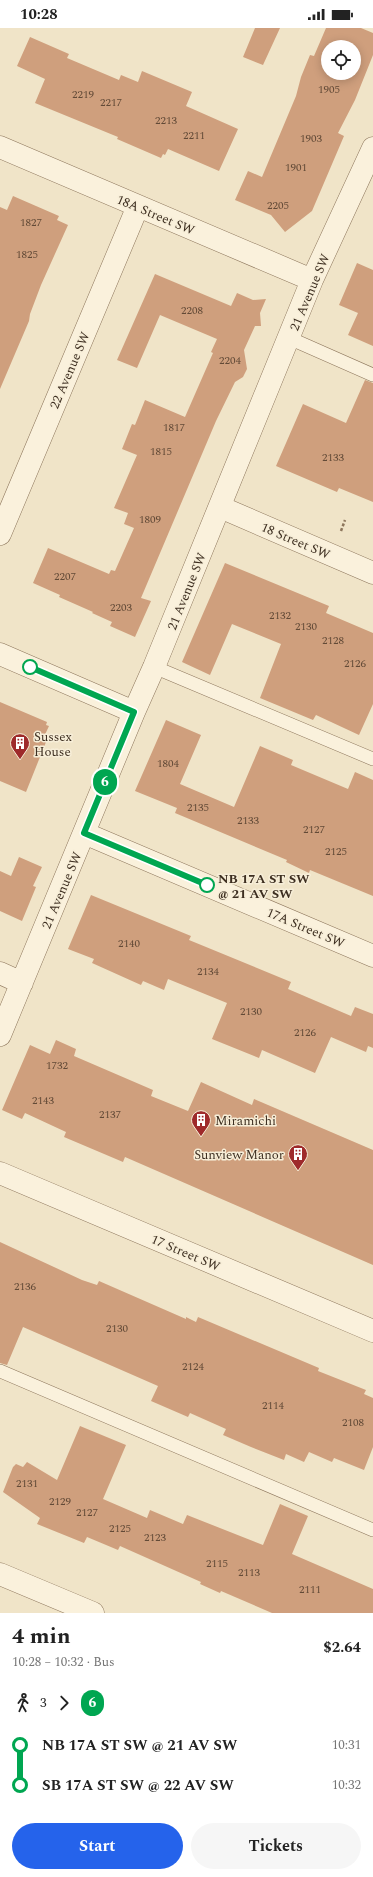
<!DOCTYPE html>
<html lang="en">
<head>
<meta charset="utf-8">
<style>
  body { margin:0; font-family:Spectral,serif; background:#f6f6f6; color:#222; height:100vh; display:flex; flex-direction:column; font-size:15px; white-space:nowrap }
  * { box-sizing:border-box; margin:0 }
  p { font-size:13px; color:#767676 }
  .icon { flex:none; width:22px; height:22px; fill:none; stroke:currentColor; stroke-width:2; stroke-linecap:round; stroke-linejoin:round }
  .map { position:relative; height:1585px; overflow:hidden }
  .side { display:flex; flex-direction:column; background:#fff; flex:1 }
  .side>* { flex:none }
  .badge { padding:0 8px; border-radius:13px; font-size:14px; line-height:26px }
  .tools { position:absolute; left:321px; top:12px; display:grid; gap:8px }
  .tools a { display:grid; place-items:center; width:40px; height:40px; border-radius:50%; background:#fff; box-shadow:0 2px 10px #0003; font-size:20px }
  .map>.badge { position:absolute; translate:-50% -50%; box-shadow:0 0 0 2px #fff }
  .legs { display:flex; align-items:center; gap:6px; height:44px; padding:0 12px; font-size:13px }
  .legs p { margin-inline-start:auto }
  .summary { display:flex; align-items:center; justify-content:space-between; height:68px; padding:0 12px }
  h1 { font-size:22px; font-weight:700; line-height:30px }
  .cta { display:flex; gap:8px; margin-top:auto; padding:8px 12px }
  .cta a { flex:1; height:46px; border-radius:24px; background:#2563eb; color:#fff; font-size:16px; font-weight:700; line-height:46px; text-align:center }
  .cta a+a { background:#f6f6f6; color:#222 }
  ul { padding:0 12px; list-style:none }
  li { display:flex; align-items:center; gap:14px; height:40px; font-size:15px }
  li i { display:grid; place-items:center; width:6px; height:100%; margin:0 5px; background:currentColor }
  li i::after { content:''; width:10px; height:10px; margin:-5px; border:3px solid; border-radius:50%; background:#fff }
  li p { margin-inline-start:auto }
  li:first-child i { background:linear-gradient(#0000 50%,currentColor 0) }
  li:last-child i { background:linear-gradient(currentColor 50%,#0000 0) }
  .status { display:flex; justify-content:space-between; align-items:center; height:28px; padding:0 20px; background:#fff; direction:ltr }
  .status svg { height:11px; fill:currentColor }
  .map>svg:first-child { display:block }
  .building { fill:#cf9f7d; fill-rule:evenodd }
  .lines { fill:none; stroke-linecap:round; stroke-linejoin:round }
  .lane-casing { stroke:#8d765c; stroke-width:14 }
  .street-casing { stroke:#8d765c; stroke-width:23 }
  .path { stroke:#8d765c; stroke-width:2.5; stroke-dasharray:3 2; stroke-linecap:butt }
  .lane { stroke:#faf1dc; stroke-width:13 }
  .street { stroke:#faf1dc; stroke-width:22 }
  .line-1-casing { stroke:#fff; stroke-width:9 }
  .line-1 { stroke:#00a651; stroke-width:6 }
  .stop-1-dot { fill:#fff; stroke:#00a651; stroke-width:2 }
  .labels { text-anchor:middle; stroke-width:3; stroke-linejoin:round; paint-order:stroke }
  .number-label { font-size:11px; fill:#624a37 }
  .street-label { font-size:13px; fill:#3d2e20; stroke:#f7eed8 }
  .poi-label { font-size:13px; fill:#3d2e20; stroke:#f7eed8; text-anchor:start }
  .stop-label { font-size:13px; font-weight:bold; fill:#3d2e20; stroke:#f7eed8; text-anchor:start }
</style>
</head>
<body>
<div class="status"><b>10:28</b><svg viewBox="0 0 49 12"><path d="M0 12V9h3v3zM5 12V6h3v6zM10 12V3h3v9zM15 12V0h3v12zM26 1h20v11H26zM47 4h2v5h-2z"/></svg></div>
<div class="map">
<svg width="373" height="1585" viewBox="0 0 373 1585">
  <rect width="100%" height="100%" fill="#f0e4c8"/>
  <path class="building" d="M255,0H280L263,37L243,29Z
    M326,0H361L373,5V27L355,72L338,105L344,108L312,183L285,204L271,187L235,172L248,143L262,149L296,68L301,49L310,27L314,28ZM328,19H354V45H328Z
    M30,9L69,26L67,30L119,52L121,47L138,54L142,43L192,64L186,78L238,101L219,143L168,121L165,127L163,126L161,130L117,111L118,109L35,75L45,51L17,38Z
    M13,168L59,188L57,192L68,197L41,257L30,286L29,293L0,361V179L7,182Z
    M357,235L373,242V318L348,307L358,285L339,277Z
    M155,246L231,278L237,265L253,272L266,271L260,285L261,298H255L244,322L247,341L243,349L235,354L216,393L141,570L151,573L135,609L110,598L112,594L92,585L93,584L59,569L60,567L33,555L48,520L109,546L111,542L115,543L134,500L124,496L128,485L114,480L137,427L122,421L132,396L135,397L145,372L185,389L213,325L211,324L217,311L160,287L137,340L117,332Z
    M365,352L373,355V474L339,460L337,464L276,438L303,376L346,395Z
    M225,535L329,578L326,585L373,605V676L359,707L316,687L313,692L260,670L281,616L232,596L210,647L182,634Z
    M0,674L47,694L46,697L49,698L42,713L46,714L26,764L0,753Z
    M166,692L201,707L180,756L234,779L260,718L293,732L291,737L348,761L355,744L373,752V868L310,842L309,845L286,834L287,832L175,785L177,780L135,763Z
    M19,829L42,839L33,858L36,859L22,893L0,883V843L11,848Z
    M91,867L191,908L189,912L291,954L288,961L351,988L355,979L373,986V1020L368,1018L366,1024L331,1009L315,1045L262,1022L259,1030L212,1011L227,975L168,951L164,962L143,953L141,957L92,935L94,931L68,921Z
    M56,1012L76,1021L74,1028L153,1062L151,1068L188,1083L201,1054L252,1077L254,1071L373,1122V1237L125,1129L123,1134L64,1109L66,1104L25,1085L22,1091L2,1082L30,1017L50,1026Z
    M0,1214L82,1252L97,1257L99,1253L186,1291V1289L196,1294L198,1289L319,1340L318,1343L366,1362L364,1366L373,1370V1419L364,1442L334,1430L332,1434L309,1424L304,1434L286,1426L284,1432L251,1419L223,1407L226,1401L190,1385L188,1389L151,1373L158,1358L23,1299L7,1337L0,1335Z
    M80,1398L126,1417L103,1471L147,1490L150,1482L183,1496L187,1487L263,1517L280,1476L308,1488L292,1526L373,1561V1585H272L221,1563L220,1565L200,1556L201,1554L120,1518L118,1522L87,1509L84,1515L37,1496L40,1490L3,1464L13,1439L16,1436L23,1439L27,1434L57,1452Z"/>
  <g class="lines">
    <g class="lane-casing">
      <path id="lane" d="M289,310L373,347
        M154,639L373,731
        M0,1343L373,1502"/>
    </g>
    <g class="street-casing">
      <path id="street" d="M0,119L312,252
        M220,479L373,545
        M0,506L138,178
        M0,626L134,684
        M84,805L373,928
        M0,945L22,955
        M0,1007L134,684L154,639L312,252L373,120
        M0,1145L373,1303
        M0,1546L93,1585"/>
    </g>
    <path class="path" d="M341,503L345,492"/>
    <use href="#lane" class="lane"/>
    <use href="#street" class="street"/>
  </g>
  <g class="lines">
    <g class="line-1-casing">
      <path id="line-1" d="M30,639L134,684L84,805L207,857"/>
    </g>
    <use href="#line-1" class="line-1"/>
  </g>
  <defs>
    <g id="building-pin" transform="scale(1)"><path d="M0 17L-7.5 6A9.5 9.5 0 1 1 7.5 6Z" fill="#9e2a2b" stroke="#f7eed8"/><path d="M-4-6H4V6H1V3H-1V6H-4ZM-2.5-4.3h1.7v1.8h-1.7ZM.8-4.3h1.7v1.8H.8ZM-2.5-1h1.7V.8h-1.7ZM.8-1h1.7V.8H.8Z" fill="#fff"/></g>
  </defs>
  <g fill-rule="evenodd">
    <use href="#building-pin" x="20" y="715"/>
    <use href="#building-pin" x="201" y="1092"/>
    <use href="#building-pin" x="298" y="1126"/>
  </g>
  <g class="stop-1-dot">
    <circle cx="30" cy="639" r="7"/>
    <circle cx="207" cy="857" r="7"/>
  </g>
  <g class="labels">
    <g class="number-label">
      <text x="329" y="65">1905</text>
      <text x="83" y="70">2219</text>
      <text x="111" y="78">2217</text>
      <text x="166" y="96">2213</text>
      <text x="194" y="111">2211</text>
      <text x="311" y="114">1903</text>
      <text x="296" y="143">1901</text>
      <text x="278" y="181">2205</text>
      <text x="31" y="198">1827</text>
      <text x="27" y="230">1825</text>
      <text x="192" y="286">2208</text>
      <text x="230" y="336">2204</text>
      <text x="174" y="403">1817</text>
      <text x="161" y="427">1815</text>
      <text x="333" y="433">2133</text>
      <text x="150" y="495">1809</text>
      <text x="65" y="552">2207</text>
      <text x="121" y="583">2203</text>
      <text x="280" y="591">2132</text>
      <text x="306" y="602">2130</text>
      <text x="333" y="616">2128</text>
      <text x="355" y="639">2126</text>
      <text x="168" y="739">1804</text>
      <text x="198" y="783">2135</text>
      <text x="248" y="796">2133</text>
      <text x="314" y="805">2127</text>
      <text x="336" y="827">2125</text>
      <text x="129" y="919">2140</text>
      <text x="208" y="947">2134</text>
      <text x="251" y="987">2130</text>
      <text x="305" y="1008">2126</text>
      <text x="57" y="1041">1732</text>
      <text x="43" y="1076">2143</text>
      <text x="110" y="1090">2137</text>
      <text x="25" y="1262">2136</text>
      <text x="117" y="1304">2130</text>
      <text x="193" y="1342">2124</text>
      <text x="273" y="1381">2114</text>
      <text x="353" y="1398">2108</text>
      <text x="27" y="1459">2131</text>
      <text x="60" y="1477">2129</text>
      <text x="87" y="1488">2127</text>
      <text x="120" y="1504">2125</text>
      <text x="155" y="1513">2123</text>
      <text x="217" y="1539">2115</text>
      <text x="249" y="1548">2113</text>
      <text x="310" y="1565">2111</text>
    </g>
    <g class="street-label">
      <text transform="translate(156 186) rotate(23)" y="5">18A Street SW</text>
      <text transform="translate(309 264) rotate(-67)" y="5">21 Avenue SW</text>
      <text transform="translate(69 342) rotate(-67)" y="5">22 Avenue SW</text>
      <text transform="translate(296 512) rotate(23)" y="5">18 Street SW</text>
      <text transform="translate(186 563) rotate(-68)" y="5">21 Avenue SW</text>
      <text transform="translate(61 862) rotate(-67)" y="5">21 Avenue SW</text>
      <text transform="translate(306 899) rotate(23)" y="5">17A Street SW</text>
      <text transform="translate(186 1224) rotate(23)" y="5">17 Street SW</text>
    </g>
    <g class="poi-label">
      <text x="34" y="713">Sussex<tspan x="34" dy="15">House</tspan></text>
      <text x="215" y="1097">Miramichi</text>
      <text x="284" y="1131" text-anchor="end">Sunview Manor</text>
    </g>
    <g class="stop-label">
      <text x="218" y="855">NB 17A ST SW<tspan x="218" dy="15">@ 21 AV SW</tspan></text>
    </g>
  </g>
</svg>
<div class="tools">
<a><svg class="icon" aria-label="locate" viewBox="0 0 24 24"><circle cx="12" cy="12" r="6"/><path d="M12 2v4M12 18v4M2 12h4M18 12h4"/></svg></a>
</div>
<b class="badge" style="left:105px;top:754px;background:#00a651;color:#fff">6</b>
</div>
<section class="side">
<div class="summary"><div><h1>4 min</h1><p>10:28 – 10:32 · Bus</p></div><b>$2.64</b></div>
<div class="legs"><svg class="icon" aria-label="walk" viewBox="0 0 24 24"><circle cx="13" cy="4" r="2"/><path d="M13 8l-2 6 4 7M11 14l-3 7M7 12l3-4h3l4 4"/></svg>3<svg class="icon" aria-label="forward" viewBox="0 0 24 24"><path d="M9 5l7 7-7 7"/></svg><b class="badge" style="background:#00a651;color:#fff">6</b></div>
<ul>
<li><i style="color:#00a651"></i><b>NB 17A ST SW @ 21 AV SW</b><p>10:31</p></li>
<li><i style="color:#00a651"></i><b>SB 17A ST SW @ 22 AV SW</b><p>10:32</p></li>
</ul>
<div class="cta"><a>Start</a><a>Tickets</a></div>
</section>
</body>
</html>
